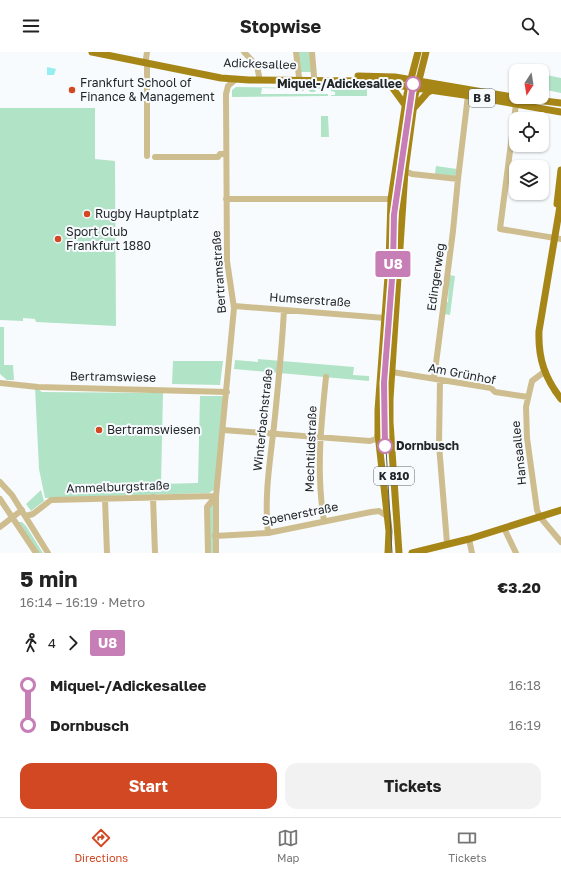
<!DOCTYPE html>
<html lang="en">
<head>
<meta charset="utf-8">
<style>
  body { margin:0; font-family:"Golos Text",sans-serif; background:#f2f2f2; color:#222; height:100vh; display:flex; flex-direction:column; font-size:15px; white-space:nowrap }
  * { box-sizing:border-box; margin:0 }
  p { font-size:13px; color:#767676 }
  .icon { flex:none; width:22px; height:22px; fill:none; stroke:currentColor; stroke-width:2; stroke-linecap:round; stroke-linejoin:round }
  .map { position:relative; height:501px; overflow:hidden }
  .sheet { display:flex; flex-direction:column; background:#fff; flex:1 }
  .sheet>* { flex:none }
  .badge { padding:0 8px; border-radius:3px; font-size:14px; line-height:26px }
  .needle { width:26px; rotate:192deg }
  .controls { position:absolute; left:509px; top:12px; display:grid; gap:8px }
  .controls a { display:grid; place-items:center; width:40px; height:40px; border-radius:8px; background:#fff; box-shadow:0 1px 3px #0004; font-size:20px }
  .map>.badge { position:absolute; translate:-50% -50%; box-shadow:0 0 0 2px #fff }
  .legs { display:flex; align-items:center; gap:6px; height:44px; padding:0 20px; font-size:13px }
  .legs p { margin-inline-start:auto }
  .overview { display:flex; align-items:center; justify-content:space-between; height:68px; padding:0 20px }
  h1 { font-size:22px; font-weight:700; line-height:30px }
  .primary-button { display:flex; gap:8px; margin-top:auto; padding:8px 20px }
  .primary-button a { flex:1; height:46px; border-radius:12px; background:#d14823; color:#fff; font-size:16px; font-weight:700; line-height:46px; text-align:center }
  .primary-button a+a { background:#f2f2f2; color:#222 }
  ul { padding:0 20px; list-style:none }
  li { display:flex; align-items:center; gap:14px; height:40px; font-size:15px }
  li i { display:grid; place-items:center; width:6px; height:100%; margin:0 5px; background:currentColor }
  li i::after { content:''; width:10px; height:10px; margin:-5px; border:3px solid; border-radius:50%; background:#fff }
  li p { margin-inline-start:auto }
  li:first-child i { background:linear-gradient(#0000 50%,currentColor 0) }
  li:last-child i { background:linear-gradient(currentColor 50%,#0000 0) }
  header { display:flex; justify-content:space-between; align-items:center; height:52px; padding:0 20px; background:#fff; font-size:18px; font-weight:700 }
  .tab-bar { display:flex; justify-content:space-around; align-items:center; height:56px; border-top:1px solid #e0e0e0; background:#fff; font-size:11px; color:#767676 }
  .tab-bar a { display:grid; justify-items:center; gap:2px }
  .tab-bar .selected { color:#d14823 }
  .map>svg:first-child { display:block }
  .green { fill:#b1e3c7 }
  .water { fill:#96eeee }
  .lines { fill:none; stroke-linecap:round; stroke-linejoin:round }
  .minor { stroke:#cebd8e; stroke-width:6 }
  .major { stroke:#a78618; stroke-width:7 }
  .tram { stroke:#585c5e; stroke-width:1 }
  .rail-casing { stroke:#585c5e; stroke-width:2.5 }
  .rail { stroke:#f8fbfe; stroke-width:1; stroke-dasharray:3; stroke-linecap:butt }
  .line-1-casing { stroke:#fff; stroke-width:9 }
  .line-1 { stroke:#c77db5; stroke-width:6 }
  .stop-1-dot { fill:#fff; stroke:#c77db5; stroke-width:2 }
  .poi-dot { fill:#d14823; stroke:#f8fbfe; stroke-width:1.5 }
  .labels { text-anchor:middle; stroke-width:4; stroke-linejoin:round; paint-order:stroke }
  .shield { fill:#f8fbfe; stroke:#626668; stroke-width:1 }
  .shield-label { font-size:11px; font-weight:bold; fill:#222628 }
  .street-label { font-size:12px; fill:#222628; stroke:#f8fbfe }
  .poi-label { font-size:12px; fill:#222628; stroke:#f8fbfe; text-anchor:start }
  .stop-label { font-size:12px; font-weight:bold; fill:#222628; stroke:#f8fbfe; text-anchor:end }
</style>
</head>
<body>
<header><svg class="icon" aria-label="menu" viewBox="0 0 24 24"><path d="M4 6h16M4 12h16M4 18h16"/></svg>Stopwise<svg class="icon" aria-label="search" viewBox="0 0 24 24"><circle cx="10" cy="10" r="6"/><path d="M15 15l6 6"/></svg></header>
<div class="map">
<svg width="561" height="501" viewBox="0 0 561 501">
  <rect width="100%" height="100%" fill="#f8fbfe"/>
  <path class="green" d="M298,0H310L312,20H300Z
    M542,22L561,26V41L542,37Z
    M236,35L304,36V39H302V37L262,36L261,42H328V44L232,45V38Z
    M307,35L367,37V44H331V43H335V40L331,39V37H316L315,40H310Z
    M409,45L410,46L397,141L396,140Z
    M0,56H95V107L115,109L116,274L36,270L35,267L23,266V269L0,268Z
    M321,64H328L329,85H321Z
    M436,114L457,117L455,125L435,122Z
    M392,159H397L396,209L391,208Z
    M449,223L455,224L450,263L444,262L445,250H448Z
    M0,275H4V313H13L14,328H7L0,322Z
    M258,307L354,315L353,323L369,324V329L234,317L235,308L258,310Z
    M173,309H223L220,333L172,332Z
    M35,335L42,340L163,341L161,432L198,431L200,344H222L223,346L215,437L209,441L45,446L39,417Z
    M41,438L44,449L31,459L26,452Z
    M215,450V501H209V453Z
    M18,470H22L26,474L43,501H38Z"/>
  <path class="water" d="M47,15L56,17L54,23H47Z"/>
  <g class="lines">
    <path class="minor" d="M244,0L257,14L259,24
      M296,0L299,25
      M312,0L314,24
      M146,7L147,0
      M516,52L500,177L561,187
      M147,104V12
      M155,105H218L220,102H226
      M405,119L412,122L458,127L468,43
      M226,147H391
      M234,254L385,266
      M392,320L491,336L495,340L528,345
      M544,320L532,329L526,355L527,386L537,458L540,465L561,490
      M434,327L453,179L458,127
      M440,328L439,393L447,491
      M0,331L38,335L227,340
      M223,378L370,389L376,387L378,382
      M0,430L12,443L48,501
      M153,445L155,501
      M0,447L36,501
      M105,447L107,501
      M26,464L33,462L51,448L216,444
      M324,469C316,421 321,373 326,325
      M0,475L22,458
      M504,476L516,501
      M268,481C264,445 270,409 274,374C278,335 282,296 284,258
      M215,484L268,481L371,460L379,459L387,464
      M469,487L472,501
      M208,501L207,455L216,444
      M216,501V444L234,256L227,209L226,42L228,34L236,27"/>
    <path class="major" d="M92,0L221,26L249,28L368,29L464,43L561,60
      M358,24L395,25L512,45L561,51
      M389,31L405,53
      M413,57L428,40L433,38
      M561,148L539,279C538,307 545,326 561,347
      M557,152L561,118
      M388,501L389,479L378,382V358L389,211L391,147L407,42L418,0
      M399,501L390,370V347L405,119L415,44L426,0
      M412,501L469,487L561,458"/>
    <path class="tram" d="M383,343L392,501"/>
    <g class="rail-casing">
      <path id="rail" d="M385,344L394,214"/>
    </g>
    <use href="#rail" class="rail"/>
  </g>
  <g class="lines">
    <g class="line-1-casing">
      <path id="line-1" d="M385,394L384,331L393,214L394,163L413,32"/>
    </g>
    <use href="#line-1" class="line-1"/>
  </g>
  <g class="stop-1-dot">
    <circle cx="413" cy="32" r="7"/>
    <circle cx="385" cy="394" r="7"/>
  </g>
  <g class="poi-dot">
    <circle cx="72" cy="38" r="4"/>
    <circle cx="87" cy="162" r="4"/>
    <circle cx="58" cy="187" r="4"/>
    <circle cx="99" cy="378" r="4"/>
  </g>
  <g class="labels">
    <g class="shield">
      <rect x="469" y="37" width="26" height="18" rx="3"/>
      <rect x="374" y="415" width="40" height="18" rx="3"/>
    </g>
    <g class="shield-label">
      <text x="482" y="50">B 8</text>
      <text x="394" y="428">K 810</text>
    </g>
    <g class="street-label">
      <text transform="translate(260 12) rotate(2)" y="4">Adickesallee</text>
      <text transform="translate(219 220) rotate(-94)" y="4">Bertramstraße</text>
      <text transform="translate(436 225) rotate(-82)" y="4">Edingerweg</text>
      <text transform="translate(310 248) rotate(4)" y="4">Humserstraße</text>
      <text transform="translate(462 322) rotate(11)" y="4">Am Grünhof</text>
      <text transform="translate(113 325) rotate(1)" y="4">Bertramswiese</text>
      <text transform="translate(263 368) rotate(-84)" y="4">Winterbachstraße</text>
      <text transform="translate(311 397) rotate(-88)" y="4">Mechtildstraße</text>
      <text transform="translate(519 401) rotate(-96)" y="4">Hansaallee</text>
      <text transform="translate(118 435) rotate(-2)" y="4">Ammelburgstraße</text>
      <text transform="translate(300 462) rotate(-11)" y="4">Spenerstraße</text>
    </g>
    <g class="poi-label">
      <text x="80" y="35">Frankfurt School of<tspan x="80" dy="14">Finance &amp; Management</tspan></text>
      <text x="95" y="166">Rugby Hauptplatz</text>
      <text x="66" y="184">Sport Club<tspan x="66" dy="14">Frankfurt 1880</tspan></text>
      <text x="107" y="382">Bertramswiesen</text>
    </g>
    <g class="stop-label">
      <text x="402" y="36">Miquel-/Adickesallee</text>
      <text x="396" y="398" text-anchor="start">Dornbusch</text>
    </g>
  </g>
</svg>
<div class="controls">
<a><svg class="needle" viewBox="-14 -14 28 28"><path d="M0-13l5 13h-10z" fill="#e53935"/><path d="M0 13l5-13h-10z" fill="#767676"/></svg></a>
<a><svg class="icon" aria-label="locate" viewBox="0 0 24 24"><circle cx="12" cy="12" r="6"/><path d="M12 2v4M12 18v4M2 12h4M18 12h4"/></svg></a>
<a><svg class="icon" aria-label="layers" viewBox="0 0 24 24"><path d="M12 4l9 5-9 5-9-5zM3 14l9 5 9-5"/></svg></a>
</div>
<b class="badge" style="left:393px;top:212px;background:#c77db5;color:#fff">U8</b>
</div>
<section class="sheet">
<div class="overview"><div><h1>5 min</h1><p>16:14 – 16:19 · Metro</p></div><b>€3.20</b></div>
<div class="legs"><svg class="icon" aria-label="walk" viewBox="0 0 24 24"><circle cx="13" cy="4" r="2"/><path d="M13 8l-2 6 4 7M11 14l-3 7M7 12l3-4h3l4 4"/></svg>4<svg class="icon" aria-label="forward" viewBox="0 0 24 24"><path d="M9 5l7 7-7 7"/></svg><b class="badge" style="background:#c77db5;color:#fff">U8</b></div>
<ul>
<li><i style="color:#c77db5"></i><b>Miquel-/Adickesallee</b><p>16:18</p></li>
<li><i style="color:#c77db5"></i><b>Dornbusch</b><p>16:19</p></li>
</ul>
<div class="primary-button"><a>Start</a><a>Tickets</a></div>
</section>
<nav class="tab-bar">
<a class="selected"><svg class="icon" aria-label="directions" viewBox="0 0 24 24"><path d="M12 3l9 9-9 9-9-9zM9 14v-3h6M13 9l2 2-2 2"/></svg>Directions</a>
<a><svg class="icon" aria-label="map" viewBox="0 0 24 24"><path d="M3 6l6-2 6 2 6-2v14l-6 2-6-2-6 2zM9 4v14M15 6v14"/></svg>Map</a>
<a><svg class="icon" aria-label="tickets" viewBox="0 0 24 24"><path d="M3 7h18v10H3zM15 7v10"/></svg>Tickets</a>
</nav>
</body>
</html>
